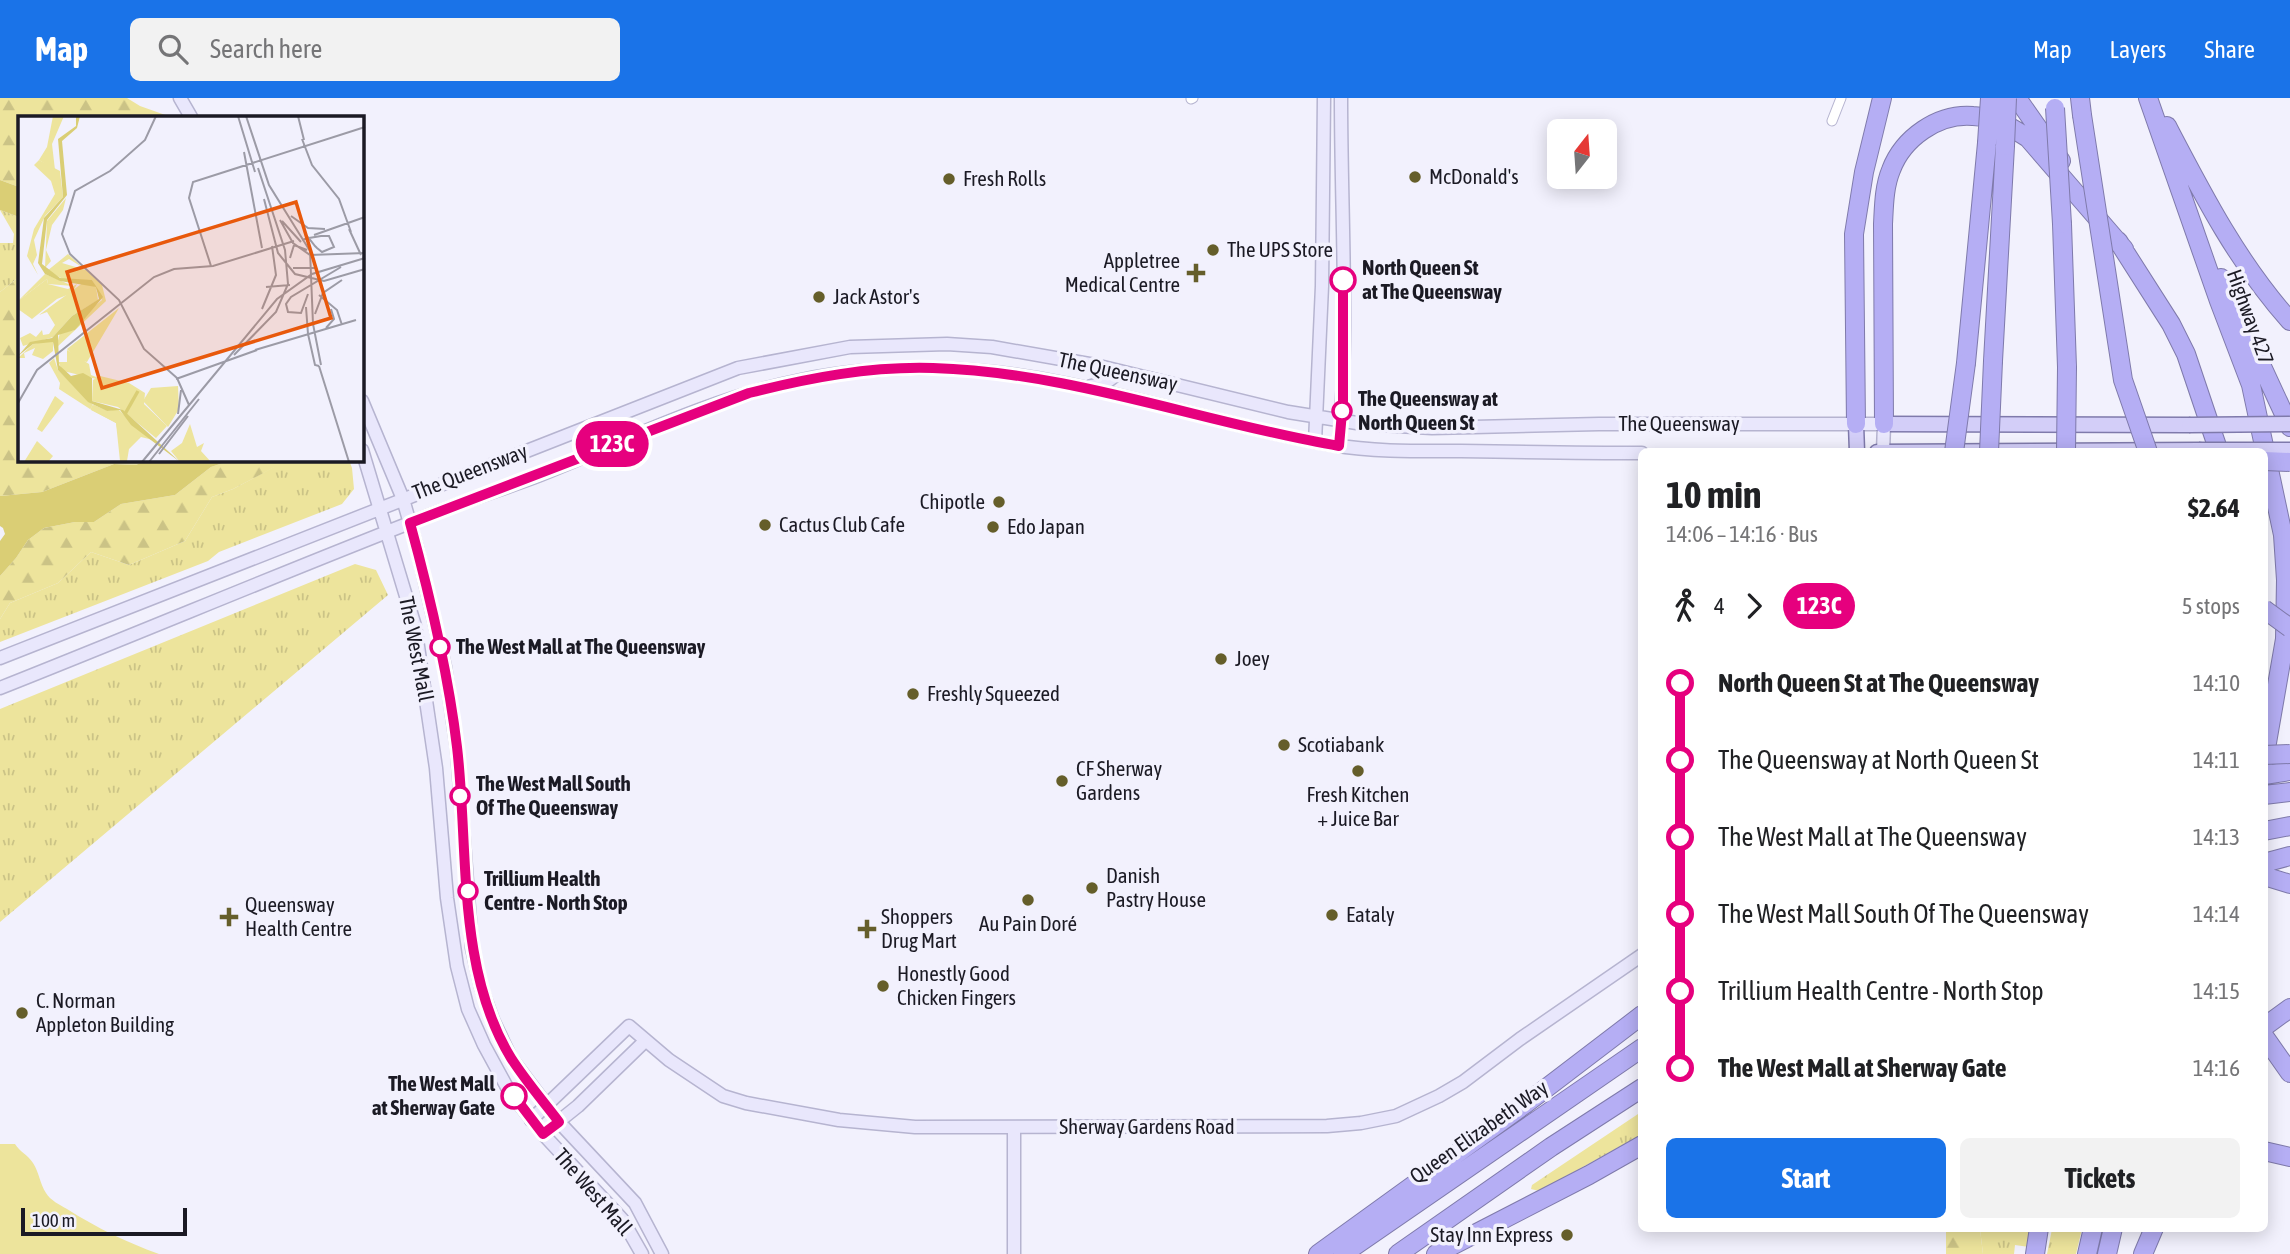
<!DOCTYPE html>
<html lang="en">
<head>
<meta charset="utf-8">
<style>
  body { margin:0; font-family:"Asap Condensed",sans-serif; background:#f2f2f2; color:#202124; height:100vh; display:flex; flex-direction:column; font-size:26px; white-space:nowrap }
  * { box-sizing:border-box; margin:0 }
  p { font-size:23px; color:#757577 }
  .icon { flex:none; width:38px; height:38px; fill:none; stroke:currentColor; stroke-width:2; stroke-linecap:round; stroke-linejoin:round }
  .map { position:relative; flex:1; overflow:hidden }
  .side { position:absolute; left:1638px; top:350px; width:630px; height:784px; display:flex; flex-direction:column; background:#fff; border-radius:10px; box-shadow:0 4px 18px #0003 }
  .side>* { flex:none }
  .badge { padding:0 14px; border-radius:23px; font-size:24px; line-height:46px }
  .needle { width:46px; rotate:17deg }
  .controls { position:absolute; left:1547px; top:21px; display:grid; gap:14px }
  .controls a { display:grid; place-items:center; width:70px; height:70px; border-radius:10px; background:#fff; box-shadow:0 4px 18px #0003; font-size:35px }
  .scale { position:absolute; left:21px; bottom:18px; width:166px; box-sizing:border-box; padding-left:7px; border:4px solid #1b1a24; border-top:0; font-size:19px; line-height:24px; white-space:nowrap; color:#1b1a24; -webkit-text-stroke:5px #f2f1fd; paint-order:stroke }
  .map>.badge { position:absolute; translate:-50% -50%; box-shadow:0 0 0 4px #fff }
  .legs { display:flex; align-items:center; gap:10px; height:77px; padding:0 28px; font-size:23px }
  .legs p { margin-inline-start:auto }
  .overview { display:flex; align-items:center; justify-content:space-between; height:119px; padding:0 28px }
  h1 { font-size:38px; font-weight:700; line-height:52px }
  .action { display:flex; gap:14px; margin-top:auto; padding:14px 28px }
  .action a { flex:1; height:80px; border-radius:10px; background:#1a73e8; color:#fff; font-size:28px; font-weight:700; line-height:80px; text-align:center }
  .action a+a { background:#f2f2f2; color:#202124 }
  ul { padding:0 28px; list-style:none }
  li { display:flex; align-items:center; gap:24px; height:77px; font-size:26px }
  li i { display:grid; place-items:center; width:10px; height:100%; margin:0 9px; background:currentColor }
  li i::after { content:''; width:18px; height:18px; margin:-9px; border:5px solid; border-radius:50%; background:#fff }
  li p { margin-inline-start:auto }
  li:first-child i { background:linear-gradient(#0000 50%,currentColor 0) }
  li:last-child i { background:linear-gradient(currentColor 50%,#0000 0) }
  header { display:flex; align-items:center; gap:42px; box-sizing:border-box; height:98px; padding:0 35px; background:#1a73e8; color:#fff }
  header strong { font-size:33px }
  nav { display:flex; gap:38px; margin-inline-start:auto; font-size:24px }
  .search { width:490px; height:63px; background:#f2f2f2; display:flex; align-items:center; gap:18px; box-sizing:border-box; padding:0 24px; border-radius:10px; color:#757577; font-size:26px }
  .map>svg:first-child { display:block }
  .grass { fill:url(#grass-tufts) }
  .forest { fill:url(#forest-firs) }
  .green { fill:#ede49c }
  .water { fill:#dace75 }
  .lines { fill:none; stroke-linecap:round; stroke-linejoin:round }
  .street-casing { stroke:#b6b4d0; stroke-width:11 }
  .secondary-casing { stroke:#b6b4d0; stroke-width:15 }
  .primary-casing { stroke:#7f7aab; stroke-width:17 }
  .highway-casing { stroke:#7f7aab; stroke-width:20 }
  .street { stroke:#fff; stroke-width:9 }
  .secondary { stroke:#e9e7fc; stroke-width:12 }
  .primary { stroke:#d3cef8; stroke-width:14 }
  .highway { stroke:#b5aef4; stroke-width:18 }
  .primary-bridge-casing { stroke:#7f7aab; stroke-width:17; stroke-linecap:butt }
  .highway-bridge-casing { stroke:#7f7aab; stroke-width:20; stroke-linecap:butt }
  .primary-bridge { stroke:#d3cef8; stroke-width:14 }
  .highway-bridge { stroke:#b5aef4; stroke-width:18 }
  .line-1-casing { stroke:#fff; stroke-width:16 }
  .line-1 { stroke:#e6007e; stroke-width:10 }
  .poi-dot { fill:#655e2a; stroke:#f2f1fd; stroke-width:2.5 }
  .stop-1-dot { fill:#fff; stroke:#e6007e; stroke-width:3.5 }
  .labels { text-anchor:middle; stroke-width:7; stroke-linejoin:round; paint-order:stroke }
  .poi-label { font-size:21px; fill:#1b1a24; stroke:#f2f1fd; text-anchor:start }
  .stop-label { font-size:21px; font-weight:bold; fill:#1b1a24; stroke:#f2f1fd; text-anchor:start }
  .street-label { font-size:21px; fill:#1b1a24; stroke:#f2f1fd }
  .inset-river { fill:none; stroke:#dace75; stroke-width:3.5 }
  .inset-road { fill:none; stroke:#9c9ba6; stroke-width:2 }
  .view { fill:#e8590c; fill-opacity:0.15; stroke:#e8590c; stroke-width:3.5 }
  .inset-edge { fill:none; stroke:#1b1a24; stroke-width:3.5 }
</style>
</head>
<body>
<header>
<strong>Map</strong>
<div class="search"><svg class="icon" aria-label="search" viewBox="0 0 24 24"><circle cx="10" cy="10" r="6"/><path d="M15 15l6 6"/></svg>Search here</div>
<nav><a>Map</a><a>Layers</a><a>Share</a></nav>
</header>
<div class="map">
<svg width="2290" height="1156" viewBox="0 0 2290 1156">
  <defs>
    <pattern id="grass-tufts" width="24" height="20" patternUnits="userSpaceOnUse" patternTransform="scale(1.75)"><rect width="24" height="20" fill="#ede49c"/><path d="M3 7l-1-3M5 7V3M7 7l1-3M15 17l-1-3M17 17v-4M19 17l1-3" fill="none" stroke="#cbc386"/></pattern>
    <pattern id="forest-firs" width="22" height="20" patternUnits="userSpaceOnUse" patternTransform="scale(1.75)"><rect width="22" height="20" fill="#ede49c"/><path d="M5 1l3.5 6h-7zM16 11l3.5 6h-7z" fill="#cbc386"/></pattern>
  </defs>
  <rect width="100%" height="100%" fill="#f2f1fd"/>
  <path class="grass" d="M0,112L19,119V179L0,194V145H13L14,136Z
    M276,362H349L352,370L354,391L342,406L219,454L208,463L0,544V521L10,505L58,485L91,454L129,467L185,443L212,399L233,391L274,369Z
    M355,466L376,472L388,497L0,824V611Z
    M1641,1014V1037L1539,1093L1531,1091L1532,1087Z
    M1980,1131H2032L2029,1149L2015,1147L2014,1156H1983Z
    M2052,1131H2082L2076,1156H2047Z"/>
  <path class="forest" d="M0,0H127L140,8L171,19H19V89L0,82Z
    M19,179V362H146L136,367L114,366L42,394L0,398V194Z
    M232,362H276L275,369L233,391L212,399L185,443L129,467L91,454L58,485L10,505L0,521V478L16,460L28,442L44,430L75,424H94L121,406L175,397L211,369Z
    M1946,1131H1980L1983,1156H1946Z"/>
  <path class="green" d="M0,1046H15C20,1054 28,1057 33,1065C39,1074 40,1086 46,1095C50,1102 60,1107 67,1111C97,1130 126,1144 159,1156H0Z"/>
  <path class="water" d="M0,82L19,89V119L0,112Z
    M146,362H232L211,369L175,397L121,406L94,424H75L44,430L28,442L16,460L0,478V443L5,436L3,430L0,428V398L42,394L114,366L136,367Z"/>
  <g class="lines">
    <g class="street-casing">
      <path id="street" d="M1191,1L1193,0
        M1832,23L1841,0"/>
    </g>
    <g class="secondary-casing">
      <path id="secondary" d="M180,0L191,19
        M1091,288C1104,287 1111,282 1120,273
        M362,303L403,401L417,450L445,569L457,651L472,850L481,889L493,922L511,960L559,1024L635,1105L662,1156
        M1315,344L1322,188L1324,0
        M1339,348C1349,234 1341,115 1341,0
        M362,352L415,528L436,670L447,800L457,868L468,911L484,947L509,993L543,1036L622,1121L642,1156
        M0,560L738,270L850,249L947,246L992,249L1095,267L1288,314L1363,326L1432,330L1599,326H1884L1883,354
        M0,590C144,533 286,473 430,417C465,403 500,392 535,379C621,345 710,300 801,282C843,273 886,270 929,270C1067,271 1198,324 1333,347C1375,354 1419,353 1461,353C1521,354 1581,355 1642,355
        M531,1022L629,928L669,962L723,998L746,1005L839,1022L915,1029L1327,1028L1361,1025L1396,1018L1439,998L1463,984L1520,941L1642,857
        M1014,1030V1156
        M543,1036L578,1008L645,943"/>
    </g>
    <g class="primary-casing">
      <path id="primary" d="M1856,326L1857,354
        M1884,326L2189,327
        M1877,354L2199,352"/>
    </g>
    <g class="highway-casing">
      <path id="highway" d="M2017,0L2061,63
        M2080,0L2082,17
        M2148,0L2219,203L2251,287L2283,437L2286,482L2285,541L2264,662
        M2167,28C2203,97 2238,165 2290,223
        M2062,126L2067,269
        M2118,143L2171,226L2186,256L2219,354
        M2221,180L2290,329
        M1993,263L2005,48
        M1966,265L1987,45
        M1856,326L1854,136L1864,74L1882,0
        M1884,326L1883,126C1884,108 1884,89 1891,72C1903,40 1938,15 1973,18C1994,19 2011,29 2028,40L2124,151
        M2264,677L2290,673
        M2264,697L2290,694
        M2264,733L2290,728
        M2264,765L2290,758
        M2264,778L2290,786
        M2264,929L2290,910
        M2264,938L2290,975
        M2264,1053L2290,1059
        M1318,1156L1524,1007L1642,917
        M1343,1156L1642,950
        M1398,1156L1551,1049L1642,990
        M1436,1156L1589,1077L1642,1047
        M2035,1156L2039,1130
        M2087,1156L2093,1130
        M2107,1156L2113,1130
        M2143,1156L2154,1130"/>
    </g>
    <use href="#street" class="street"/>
    <use href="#secondary" class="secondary"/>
    <use href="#primary" class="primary"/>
    <use href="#highway" class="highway"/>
    <g class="primary-bridge-casing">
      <path id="primary-bridge" d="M2189,327L2290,326
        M2199,352H2290"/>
    </g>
    <g class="highway-bridge-casing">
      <path id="highway-bridge" d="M2055,10L2062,126
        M2082,17L2123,282L2148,354
        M1987,45L1990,0
        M2005,48L2007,0
        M1954,354L1966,265
        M1989,354L1993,263
        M2066,354L2067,269
        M2264,363L2290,364
        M2264,511L2290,530
        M2264,657L2290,656"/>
    </g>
    <use href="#primary-bridge" class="primary-bridge"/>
    <use href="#highway-bridge" class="highway-bridge"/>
  </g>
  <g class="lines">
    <g class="line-1-casing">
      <path id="line-1" d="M514,998L543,1036L559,1024C543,1003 525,982 511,960C456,870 469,750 457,649C448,573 430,498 410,425L749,295C809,280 870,268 933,270C1072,274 1203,325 1339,348L1343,303V182"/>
    </g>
    <use href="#line-1" class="line-1"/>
  </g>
  <g class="poi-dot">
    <circle cx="1415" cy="79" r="7"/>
    <circle cx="949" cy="81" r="7"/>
    <circle cx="1213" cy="152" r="7"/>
    <path d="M1192.5 164.5h7v7h7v7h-7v7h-7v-7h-7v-7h7z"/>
    <circle cx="819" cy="199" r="7"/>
    <circle cx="999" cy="404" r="7"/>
    <circle cx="765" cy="427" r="7"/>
    <circle cx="993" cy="429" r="7"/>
    <circle cx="1221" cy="561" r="7"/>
    <circle cx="913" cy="596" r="7"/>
    <circle cx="1284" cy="647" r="7"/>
    <circle cx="1358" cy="673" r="7"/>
    <circle cx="1062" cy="683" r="7"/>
    <circle cx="1092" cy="790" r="7"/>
    <circle cx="1028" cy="802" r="7"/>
    <circle cx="1332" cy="817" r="7"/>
    <path d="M225.5 808.5h7v7h7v7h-7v7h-7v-7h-7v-7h7z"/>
    <path d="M863.5 820.5h7v7h7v7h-7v7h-7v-7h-7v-7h7z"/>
    <circle cx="883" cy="888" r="7"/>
    <circle cx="22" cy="915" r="7"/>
    <circle cx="1567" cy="1137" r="7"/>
  </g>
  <g class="stop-1-dot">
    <circle cx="1343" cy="182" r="12"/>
    <circle cx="1342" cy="313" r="9"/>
    <circle cx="440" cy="549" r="9"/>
    <circle cx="460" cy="698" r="9"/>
    <circle cx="468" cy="793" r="9"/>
    <circle cx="514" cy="998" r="12"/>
  </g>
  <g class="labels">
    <g class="poi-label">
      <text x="1429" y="86">McDonald's</text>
      <text x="963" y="88">Fresh Rolls</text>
      <text x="1227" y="159">The UPS Store</text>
      <text x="1180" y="170" text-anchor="end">Appletree<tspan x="1180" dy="24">Medical Centre</tspan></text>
      <text x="833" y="206">Jack Astor's</text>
      <text x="985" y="411" text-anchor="end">Chipotle</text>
      <text x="779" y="434">Cactus Club Cafe</text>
      <text x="1007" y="436">Edo Japan</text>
      <text x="1235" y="568">Joey</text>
      <text x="927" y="603">Freshly Squeezed</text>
      <text x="1298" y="654">Scotiabank</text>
      <text x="1076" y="678">CF Sherway<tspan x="1076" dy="24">Gardens</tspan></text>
      <text x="1358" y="704" text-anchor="middle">Fresh Kitchen<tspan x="1358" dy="24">+ Juice Bar</tspan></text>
      <text x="1106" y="785">Danish<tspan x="1106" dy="24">Pastry House</tspan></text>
      <text x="245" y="814">Queensway<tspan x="245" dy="24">Health Centre</tspan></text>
      <text x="1346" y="824">Eataly</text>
      <text x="881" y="826">Shoppers<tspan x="881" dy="24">Drug Mart</tspan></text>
      <text x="1028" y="833" text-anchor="middle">Au Pain Doré</text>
      <text x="897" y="883">Honestly Good<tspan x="897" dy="24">Chicken Fingers</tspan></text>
      <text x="36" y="910">C. Norman<tspan x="36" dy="24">Appleton Building</tspan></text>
      <text x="1553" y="1144" text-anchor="end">Stay Inn Express</text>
    </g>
    <g class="stop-label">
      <text x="1362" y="177">North Queen St<tspan x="1362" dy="24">at The Queensway</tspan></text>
      <text x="1358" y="308">The Queensway at<tspan x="1358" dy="24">North Queen St</tspan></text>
      <text x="456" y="556">The West Mall at The Queensway</text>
      <text x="476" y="693">The West Mall South<tspan x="476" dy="24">Of The Queensway</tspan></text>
      <text x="484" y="788">Trillium Health<tspan x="484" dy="24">Centre - North Stop</tspan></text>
      <text x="495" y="993" text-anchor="end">The West Mall<tspan x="495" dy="24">at Sherway Gate</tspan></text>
    </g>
    <g class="street-label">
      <text transform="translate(2250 219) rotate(70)" y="7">Highway 427</text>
      <text transform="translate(1118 274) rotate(12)" y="7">The Queensway</text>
      <text x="1679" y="333">The Queensway</text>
      <text transform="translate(470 374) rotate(-21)" y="7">The Queensway</text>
      <text transform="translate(416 551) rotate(79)" y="7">The West Mall</text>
      <text x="1147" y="1036">Sherway Gardens Road</text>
      <text transform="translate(1479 1034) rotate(-35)" y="7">Queen Elizabeth Way</text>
      <text transform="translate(593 1094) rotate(49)" y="7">The West Mall</text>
    </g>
  </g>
  <g transform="translate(18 18)">
    <rect width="346" height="346" fill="#f2f1fd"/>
    <path d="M29,163L30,168L50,173L59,168L54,177L39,183L14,203L0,193V185ZM101,192L69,246L59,244L49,233ZM160,270L161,293L150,311L125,285L133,272ZM37,280L46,287L24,316L19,313Z" fill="#ede49c"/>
    <path d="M21,44L42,55L45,81L27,100L16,124L19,139L15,148L20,159L9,140L16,113L37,78L33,65L16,49ZM48,82L45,94L34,109L28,134L33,145L27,152L29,105ZM50,138L64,151L51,143L44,147L68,154L84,169L88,185L38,232L42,217L57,214L67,198L84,184L74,164H47L29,155ZM27,158L55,170L30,168L29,163L0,185ZM66,166L78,171L80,184L54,200L35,221L5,230L2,222L12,217L18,221L24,214L25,219L31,218L37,209L29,196L21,199ZM29,225L35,226V235L25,243L14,239L17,232L6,237L7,242H0L15,228ZM49,234L71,248L73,259L91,266L45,255L40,246H49ZM36,242L40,254L75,289L72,293L41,273L42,267L31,247ZM76,289L109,304L135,324L123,321L111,333L109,345H102L98,307L73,294Z" fill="#ede49c"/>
    <path d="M35,0H46L34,28L37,54L21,44L29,31ZM82,260L111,267L127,277L126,288L149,310L138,322L100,291L74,285L75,264ZM75,289L89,295L100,293L121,314L103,335L98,307L72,293ZM172,308L179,331L186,327L183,335L193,346H162L153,335L164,327ZM19,325L35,340L30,346H6Z" fill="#ede49c"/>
    <path d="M58,0H62L59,12L44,25L49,79L29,104L24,148L42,162L74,164L85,181L57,214L40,219L41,249L53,260L65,257L74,262V285L105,294L162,346L113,309L102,294L89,295L70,286L40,254L35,226L15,228L0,240L12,226L34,222L54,200L81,183L78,171L42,165L27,158L20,147L26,102L45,81L40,23L58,10Z" fill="#dace75"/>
    <path class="inset-river" d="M107,298L120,275"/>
    <path class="inset-road" d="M138,0L127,24L92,55L57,75L44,118L52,138L101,184L126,233L159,262M220,0L237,56M228,0L251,69L292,135L295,208L303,249M280,0L286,24M284,23L294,49L321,83L333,116M226,36L244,132M246,83L260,137L277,158L306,165L347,153M273,100L290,112L307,113M262,104L275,127L292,139L347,137M264,105L283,126M331,113L343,139M296,119L347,101M284,124L287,123L291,122L303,120H311L316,131L304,136L299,132L297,130L293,125L287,118M272,142L276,129L289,134M193,150L171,82L175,66L347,11M275,152H298M248,171L272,169M290,178L283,197L270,196L268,188L273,181L323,151M301,179L319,194L324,209M288,191L290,218M244,193L258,159L254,130M297,198L305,177L324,164M308,212L316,203L313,193M290,218L297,249L301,250M237,234L338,204M216,239L258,196L270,168L267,134L240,52M301,250L331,346M159,262L171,289M158,263L239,234M0,287L19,254L136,161L156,153L195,150L276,125M160,298L163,274M141,338L170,300M124,346L259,183L294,158L347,142M131,346L181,283"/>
    <path class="view" d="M278,86L313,202L84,272L49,156Z"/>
    <rect width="346" height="346" class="inset-edge"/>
  </g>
</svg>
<div class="controls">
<a><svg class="needle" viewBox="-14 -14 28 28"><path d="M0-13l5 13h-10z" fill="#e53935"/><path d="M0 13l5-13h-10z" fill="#757577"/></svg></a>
</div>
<div class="scale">100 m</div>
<b class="badge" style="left:612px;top:346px;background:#e6007e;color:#fff">123C</b>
<section class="side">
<div class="overview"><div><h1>10 min</h1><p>14:06 – 14:16 · Bus</p></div><b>$2.64</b></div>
<div class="legs"><svg class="icon" aria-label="walk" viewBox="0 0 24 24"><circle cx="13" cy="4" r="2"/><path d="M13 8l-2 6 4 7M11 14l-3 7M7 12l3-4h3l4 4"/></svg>4<svg class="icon" aria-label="forward" viewBox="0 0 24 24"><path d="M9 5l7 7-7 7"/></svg><b class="badge" style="background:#e6007e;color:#fff">123C</b><p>5 stops</p></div>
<ul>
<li><i style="color:#e6007e"></i><b>North Queen St at The Queensway</b><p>14:10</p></li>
<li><i style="color:#e6007e"></i><span>The Queensway at North Queen St</span><p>14:11</p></li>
<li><i style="color:#e6007e"></i><span>The West Mall at The Queensway</span><p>14:13</p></li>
<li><i style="color:#e6007e"></i><span>The West Mall South Of The Queensway</span><p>14:14</p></li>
<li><i style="color:#e6007e"></i><span>Trillium Health Centre - North Stop</span><p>14:15</p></li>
<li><i style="color:#e6007e"></i><b>The West Mall at Sherway Gate</b><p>14:16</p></li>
</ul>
<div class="action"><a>Start</a><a>Tickets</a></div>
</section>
</div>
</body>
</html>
